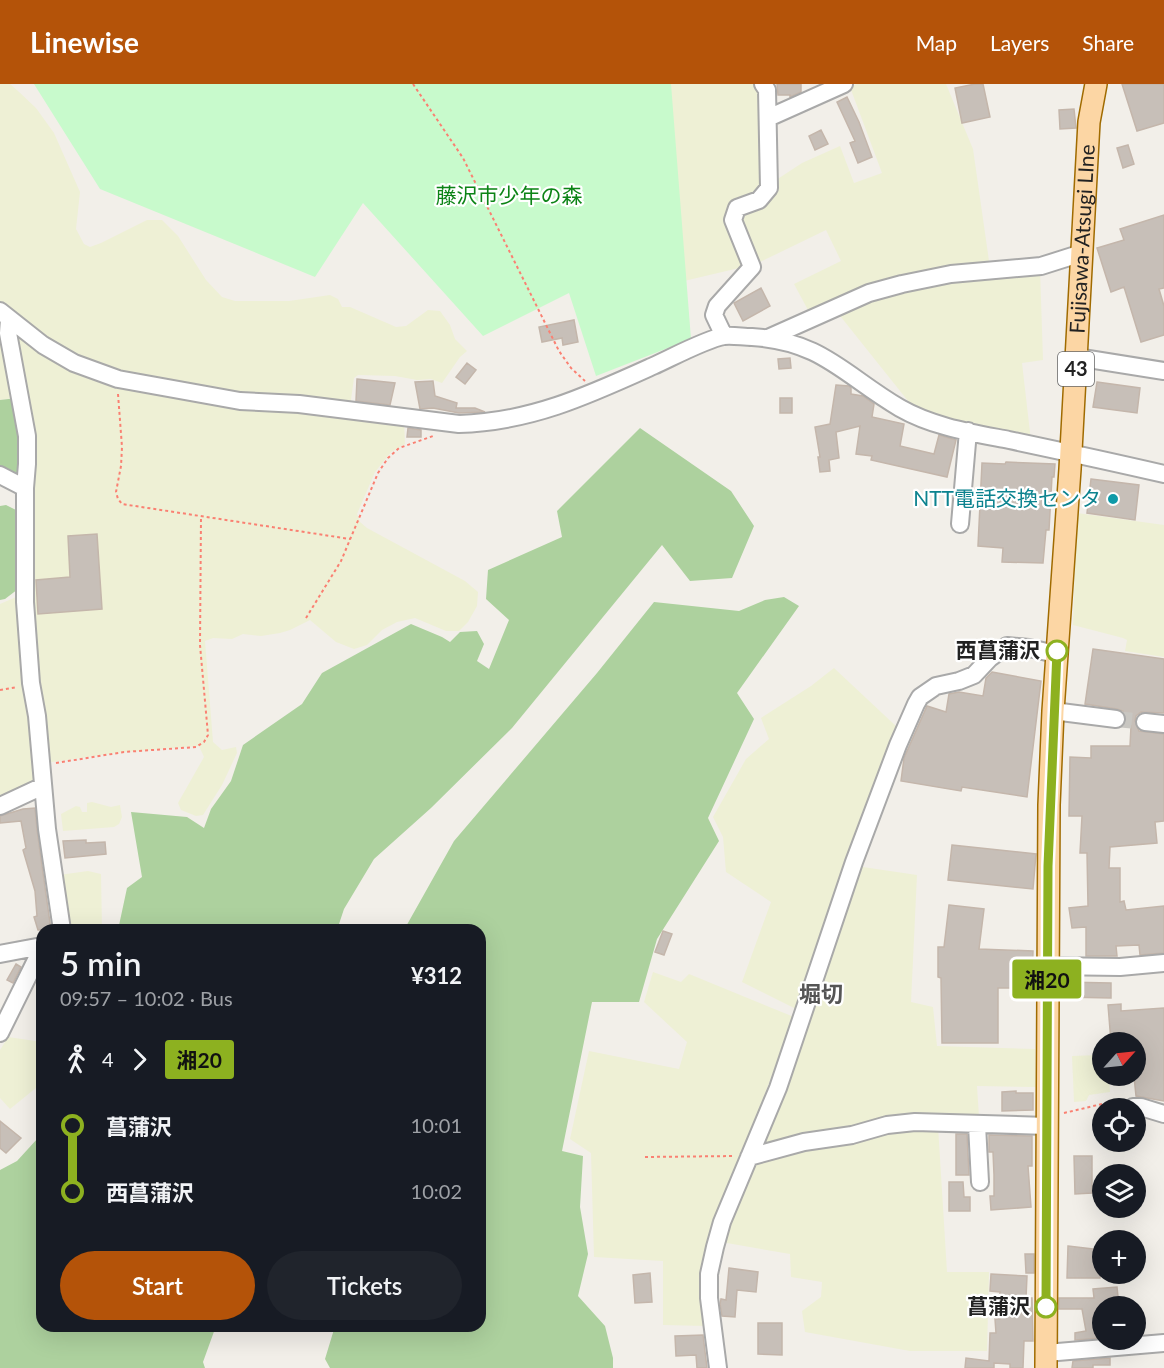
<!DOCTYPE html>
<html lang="en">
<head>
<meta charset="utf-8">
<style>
  body { margin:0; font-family:Lato,"Noto Sans JP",sans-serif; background:#20242c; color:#f1f3f6; height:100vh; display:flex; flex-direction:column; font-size:22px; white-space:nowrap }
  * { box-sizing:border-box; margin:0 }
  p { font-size:20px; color:#9ea1a6 }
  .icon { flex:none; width:33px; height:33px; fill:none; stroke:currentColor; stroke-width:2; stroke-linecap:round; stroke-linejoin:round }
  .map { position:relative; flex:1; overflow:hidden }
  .details { position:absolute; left:36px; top:840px; width:450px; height:408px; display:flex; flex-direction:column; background:#171b24; border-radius:18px; box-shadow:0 6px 24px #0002 }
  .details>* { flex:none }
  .badge { padding:0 12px; border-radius:4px; font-size:21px; line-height:39px }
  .needle { width:39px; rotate:63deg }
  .buttons { position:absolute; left:1092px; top:948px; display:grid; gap:12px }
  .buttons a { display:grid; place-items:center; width:54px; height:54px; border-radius:50%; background:#171b24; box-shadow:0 6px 24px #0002; font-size:30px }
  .map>.badge { position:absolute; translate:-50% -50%; box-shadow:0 0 0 3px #fff }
  .legs { display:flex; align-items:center; gap:9px; height:66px; padding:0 24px; font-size:20px }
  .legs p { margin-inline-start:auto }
  .head { display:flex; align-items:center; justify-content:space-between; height:102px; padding:0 24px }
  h1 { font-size:33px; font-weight:600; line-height:45px }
  .button { display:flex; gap:12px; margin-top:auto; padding:12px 24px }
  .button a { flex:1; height:69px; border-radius:36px; background:#b45309; color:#fff; font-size:24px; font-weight:600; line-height:69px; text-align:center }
  .button a+a { background:#20242c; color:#f1f3f6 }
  ul { padding:0 24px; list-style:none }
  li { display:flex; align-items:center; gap:21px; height:66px; font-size:22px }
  li i { display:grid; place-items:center; width:9px; height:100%; margin:0 8px; background:currentColor }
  li i::after { content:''; width:15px; height:15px; margin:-8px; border:4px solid; border-radius:50%; background:#171b24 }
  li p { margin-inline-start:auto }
  li:first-child i { background:linear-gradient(#0000 50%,currentColor 0) }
  li:last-child i { background:linear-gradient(currentColor 50%,#0000 0) }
  header { display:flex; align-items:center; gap:36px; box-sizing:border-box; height:84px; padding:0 30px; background:#b45309; color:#fff }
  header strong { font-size:28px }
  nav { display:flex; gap:33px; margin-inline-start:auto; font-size:21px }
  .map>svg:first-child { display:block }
  .farmland { fill:#eef0d5 }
  .forest { fill:#add19e }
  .park { fill:#c8facc }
  .building { fill:#c7bfb8; stroke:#c4b6ab; stroke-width:1.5 }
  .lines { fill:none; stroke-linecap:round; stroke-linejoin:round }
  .minor-tunnel { stroke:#c8c6c1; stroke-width:16; stroke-dasharray:16 8; stroke-linecap:butt }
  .minor-casing { stroke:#a9a9a9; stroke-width:20 }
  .major-casing { stroke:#a06b00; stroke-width:24 }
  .path { stroke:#fa8072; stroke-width:2; stroke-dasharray:3 3; stroke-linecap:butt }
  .minor { stroke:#fff; stroke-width:16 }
  .major { stroke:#fcd6a4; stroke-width:21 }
  .line-1-casing { stroke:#fff; stroke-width:14 }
  .line-1 { stroke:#8db120; stroke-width:9 }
  .culture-dot { fill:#0f9aa8; stroke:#fff; stroke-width:2 }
  .stop-1-dot { fill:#fff; stroke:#8db120; stroke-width:3 }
  .labels { text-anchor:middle; stroke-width:4.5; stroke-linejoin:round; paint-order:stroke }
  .shield { fill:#fff; stroke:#646464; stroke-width:1.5 }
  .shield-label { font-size:20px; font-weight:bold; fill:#222 }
  .park-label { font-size:21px; fill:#0c8416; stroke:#fff }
  .street-label { font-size:21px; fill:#222; stroke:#fff }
  .culture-label { font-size:21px; fill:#0d838f; stroke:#fff; text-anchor:end }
  .stop-label { font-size:21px; font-weight:bold; fill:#222; stroke:#fff; text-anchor:end }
  .neighbourhood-label { font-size:22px; font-weight:bold; fill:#555; stroke:#fff }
</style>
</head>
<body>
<header>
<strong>Linewise</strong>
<nav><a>Map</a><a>Layers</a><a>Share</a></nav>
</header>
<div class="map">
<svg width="1164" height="1284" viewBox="0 0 1164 1284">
  <rect width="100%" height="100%" fill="#f2efe9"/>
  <path class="farmland" d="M0,0H10L18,7L36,24L54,49L80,108L76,145L84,160L90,163L101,159L147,136H162L178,152L206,196L222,213L235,217H289L330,211L338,215L342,223H350L396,243L406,242L428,226L440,227L450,241L455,255L467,267L460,273L442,299L431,295L417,296L395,292L358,291L354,294L349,330L404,336L405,360L391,368L375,388L357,430L360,438L367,444L465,497L478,508L477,522L468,538L459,547H446L415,534L397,538L382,546L367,561L354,565L336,558L310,536L290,546L280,549L261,552L243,550L232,555L213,554L205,557L213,658L222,666L236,663L237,669L222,701L203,731L196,732L181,726L178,719L204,673L199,662L123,668L45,679L39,699L0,718V520L30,507L21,313L0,316Z
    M638,0H759L767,102L802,79L840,62L854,99L882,89L850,3L857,0H946L973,65L991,191L1040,185L1043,276L1022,279L1031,357L916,327L837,228L815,239L794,200L841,177L826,146L756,180L684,197Z
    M1077,429L1164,441V573L1125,567L1127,556L1123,554L1073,541Z
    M834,584L898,644L796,925L742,898L771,818L726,788L723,753L713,733L746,675L769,655L761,634L811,602Z
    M92,718L111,723L120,721L122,733L119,740L114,743L63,747L61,730L76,722L80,723L82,728H87V719Z
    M856,782L917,791L911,918L933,923L937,962L1035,965L1036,1003L977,1002L979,1033L852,1047L759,1061Z
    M88,787L101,790L102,846H66L59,791Z
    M653,888L681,898L689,890L794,933L702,1176L699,1209L707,1242L663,1241V1177L594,1173L591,1069L570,1055L589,967L679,985L687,958L644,918Z
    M8,953L42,958V999L10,1025L0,1014V966Z
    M1099,971L1102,973V992H1109L1110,1008L1089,1011L1086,1017L1074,1018L1072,972Z
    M938,1042L947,1188H989L987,1267H910L805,1248L802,1227L821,1213L822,1198L791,1193L790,1170L721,1158L757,1075L885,1045Z"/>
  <path class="forest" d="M17,314L22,394L0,388V316Z
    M640,344L731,407L754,442L732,494L690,497L662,461L512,644L431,724L374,775L344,825L337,846H118L127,804L142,793L131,728L187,733L204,744L211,725L231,697L243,661L302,620L322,589L411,540L442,553L450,558L460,548L477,547L484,560L477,577L489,585L509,536L486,515L488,486L562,453L557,427Z
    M6,421L24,430L22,502L5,515L0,516V422Z
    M784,513L799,522L737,609L754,635L708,734L719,757L657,855L639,918H592L562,1067L583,1072L580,1123L588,1170L578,1212L605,1242L613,1274V1284H330L325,1275L335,1242H480V846H404L454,757L597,589L654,518L739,527L765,516Z
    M42,1053V1242H216L203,1278L205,1284H0V1086L17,1077L38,1054Z"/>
  <path class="park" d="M34,0H671L691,255L596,292L569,209L483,252L363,119L315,193L100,105Z"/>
  <path class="building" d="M777,0H801V8L790,13V11H778Z
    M975,0H983L990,33L962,39L955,4Z
    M1122,0H1164V39L1137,47Z
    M847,13L859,38L872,73L858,79L850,59L855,57L837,18Z
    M1074,25L1076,44L1060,45L1059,26Z
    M821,46L828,60L815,66L809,52Z
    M1128,61L1134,80L1123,84L1117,64Z
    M1164,131V204L1159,205L1164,222V251L1141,258L1124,203L1111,208L1097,164L1124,156L1120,145Z
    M761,204L770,222L743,237L734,219Z
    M574,236L578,258L563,261L562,254L542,258L539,243Z
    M790,274L791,284L779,285L778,275Z
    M467,279L476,286L465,300L456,293Z
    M357,295L395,299L390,321L356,317Z
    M433,297L435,312L457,319L456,324H475L485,328L459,329L433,324L420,325L415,298Z
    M1097,298L1140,304L1137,329L1093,323Z
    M836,301L849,302L851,304V310L863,312L874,320L872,333L904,340L900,362L934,370L939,351L956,356L947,393L871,376L872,372L856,370L860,342L836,348L839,374L829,376L830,387L820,388L818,373H820L815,343L830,340Z
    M780,314H792V329H780Z
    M408,344L421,346V353H407Z
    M1006,378L1055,380L1054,393H1052L1049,446H1046L1043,479L1002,478L1003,464L978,462L982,379L1005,380Z
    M1091,395L1139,401L1135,436L1087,429Z
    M97,450L102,525L38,530L36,496L70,493L68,452Z
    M1093,565L1164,575V629L1141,628L1136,632L1135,637L1139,647L1164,650V737L1155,738L1157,759L1110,763L1109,784H1120V818L1124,817L1126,826L1164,822V869L1140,871L1139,861L1116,862L1117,872H1086V843L1072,844L1069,824L1088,822L1087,769H1080L1082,732H1069L1070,673L1091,674V662H1130L1131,642L1125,641L1126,636L1123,627L1117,625L1085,620Z
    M992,588L1041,597L1027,713L962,703L961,707L901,697L904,674L927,622L946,628L949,610L959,608L983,612L986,594Z
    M35,724L37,746L51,846H38L34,833L37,832L35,807L23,766L26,764L21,737L0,739V732L23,725Z
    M86,756V759L105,758L106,770L65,774L63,757Z
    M952,761L1036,770L1033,805L948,796Z
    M949,821L984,825L979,865L1033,867L1032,904H998V959H942L941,894L938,893V863H944Z
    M663,847L672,850L664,871L655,868Z
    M16,880L21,883L13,899L7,896Z
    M1063,898L1111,899V914L1063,913Z
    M1121,920V927L1164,924V1017L1136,1012L1134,992L1137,986L1136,957L1111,958L1108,921Z
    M1016,1007V1009H1033V1026L1002,1027V1008Z
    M0,1037L21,1054L6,1069L0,1064Z
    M956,1050H967L969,1091H956Z
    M989,1051L1032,1052V1082H1028L1031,1123L991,1126L990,1112H994V1091L993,1068H989Z
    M1074,1072H1092V1109L1075,1110Z
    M949,1098H963L964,1113H970V1127H949Z
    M1068,1162L1101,1166L1100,1194H1067Z
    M1025,1170H1034V1189H1026Z
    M729,1184L758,1188L756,1208L737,1206L735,1233L722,1232L720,1220L721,1215L726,1216Z
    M650,1189L652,1218L635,1219L633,1191Z
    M991,1190L1027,1192L1026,1214H1032L1033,1257H1024L1023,1284H1010V1280L994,1279V1284H965L966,1274L989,1277L990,1249H996L995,1235H1000V1208L990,1207Z
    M1117,1203L1119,1222H1102V1254L1075,1256V1249L1086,1247L1082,1225H1059V1214H1094L1093,1205Z
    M758,1239H782V1271L758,1270Z
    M703,1251L707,1284H697L696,1271L676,1272L675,1252Z
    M1110,1274V1281H1093V1284H1072L1073,1277Z"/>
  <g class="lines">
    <path class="minor-tunnel" d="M1116,635L1145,638"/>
    <g class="minor-casing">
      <path id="minor" d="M768,34L844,0
        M0,227L43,261L74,279L118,295L240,317L299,320L459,340C531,338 589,311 653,282C671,274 706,255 724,252C733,251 743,253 752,253C822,257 845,292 900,324C933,343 973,349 1009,356C1061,367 1112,378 1164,390
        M9,236L8,249L27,352V380L25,404V518L31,599L37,632L47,745L62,846
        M724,252L714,231L717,222L752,183L733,136L737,124L759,116L769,104L767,6L763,0
        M768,254L869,209L902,200L951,190L1041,182L1082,169
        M1076,273L1164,287
        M0,391L25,404
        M960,440L968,347
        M1053,627L1116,635
        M1145,638L1164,640
        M0,722L43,702
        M0,870L42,862
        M1047,882L1120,883L1164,879
        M0,949L42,864
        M1133,1023H1141L1164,1030
        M977,1041L980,1098
        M749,1073L804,1058L852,1051L887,1041L915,1038L1047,1042
        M1046,1269L1164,1259
        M718,1284L709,1214V1190L715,1163L722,1138L778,1004L854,778L898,661L916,620L920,613L936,602L959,597L974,591L990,574L1007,562L1029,564L1056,570"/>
    </g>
    <g class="major-casing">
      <g id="major">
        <path id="s1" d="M1046,1284L1049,721L1053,627L1070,385L1089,38L1096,0"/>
      </g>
    </g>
    <path class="path" d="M413,0L463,74L559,267L571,284L585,297
      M118,310L122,363L121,382L116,408L118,415L122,420L350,455
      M306,534L341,477L378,389L388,374L399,364L433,352
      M0,606L17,603
      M56,679L124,668L196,663L204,658L208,651L200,561L201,432
      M1064,1029L1102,1020L1120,1021
      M645,1073L735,1072"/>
    <use href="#minor" class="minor"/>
    <use href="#major" class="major"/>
  </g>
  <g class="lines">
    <g class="line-1-casing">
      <path id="line-1" d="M1046,1223L1048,782L1057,567"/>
    </g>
    <use href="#line-1" class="line-1"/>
  </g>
  <circle class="culture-dot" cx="1113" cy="415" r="6"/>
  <g class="stop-1-dot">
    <circle cx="1057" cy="567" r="10"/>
    <circle cx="1046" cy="1223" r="10"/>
  </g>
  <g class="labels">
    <rect class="shield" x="1058" y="268" width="36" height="34" rx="4.5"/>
    <g class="shield-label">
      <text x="1076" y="292">43</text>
    </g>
    <g class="park-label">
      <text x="509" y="119">藤沢市少年の森</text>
    </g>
    <g class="street-label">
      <text dy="7" stroke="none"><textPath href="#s1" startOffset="1130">Fujisawa-Atsugi LIne</textPath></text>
    </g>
    <g class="culture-label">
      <text x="1101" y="422">NTT電話交換センタ</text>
    </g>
    <g class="stop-label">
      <text x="1040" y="574">西菖蒲沢</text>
      <text x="1030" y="1230">菖蒲沢</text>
    </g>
    <g class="neighbourhood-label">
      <text x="821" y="918">堀切</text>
    </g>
  </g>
</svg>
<div class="buttons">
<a><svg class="needle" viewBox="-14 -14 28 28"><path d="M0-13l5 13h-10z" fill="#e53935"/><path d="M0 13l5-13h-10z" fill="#9ea1a6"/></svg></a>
<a><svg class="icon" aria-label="locate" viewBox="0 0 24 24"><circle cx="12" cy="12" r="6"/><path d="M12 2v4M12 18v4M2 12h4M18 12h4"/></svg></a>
<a><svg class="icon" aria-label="layers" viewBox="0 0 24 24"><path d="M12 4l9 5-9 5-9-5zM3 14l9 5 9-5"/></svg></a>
<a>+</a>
<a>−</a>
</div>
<b class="badge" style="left:1047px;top:895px;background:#8db120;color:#111">湘20</b>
<section class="details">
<div class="head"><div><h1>5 min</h1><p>09:57 – 10:02 · Bus</p></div><b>¥312</b></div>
<div class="legs"><svg class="icon" aria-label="walk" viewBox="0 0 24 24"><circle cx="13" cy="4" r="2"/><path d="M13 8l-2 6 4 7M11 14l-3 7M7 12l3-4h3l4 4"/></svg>4<svg class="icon" aria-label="forward" viewBox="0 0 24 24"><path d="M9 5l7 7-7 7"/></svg><b class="badge" style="background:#8db120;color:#111">湘20</b></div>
<ul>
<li><i style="color:#8db120"></i><b>菖蒲沢</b><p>10:01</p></li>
<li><i style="color:#8db120"></i><b>西菖蒲沢</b><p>10:02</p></li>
</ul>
<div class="button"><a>Start</a><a>Tickets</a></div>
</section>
</div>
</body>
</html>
